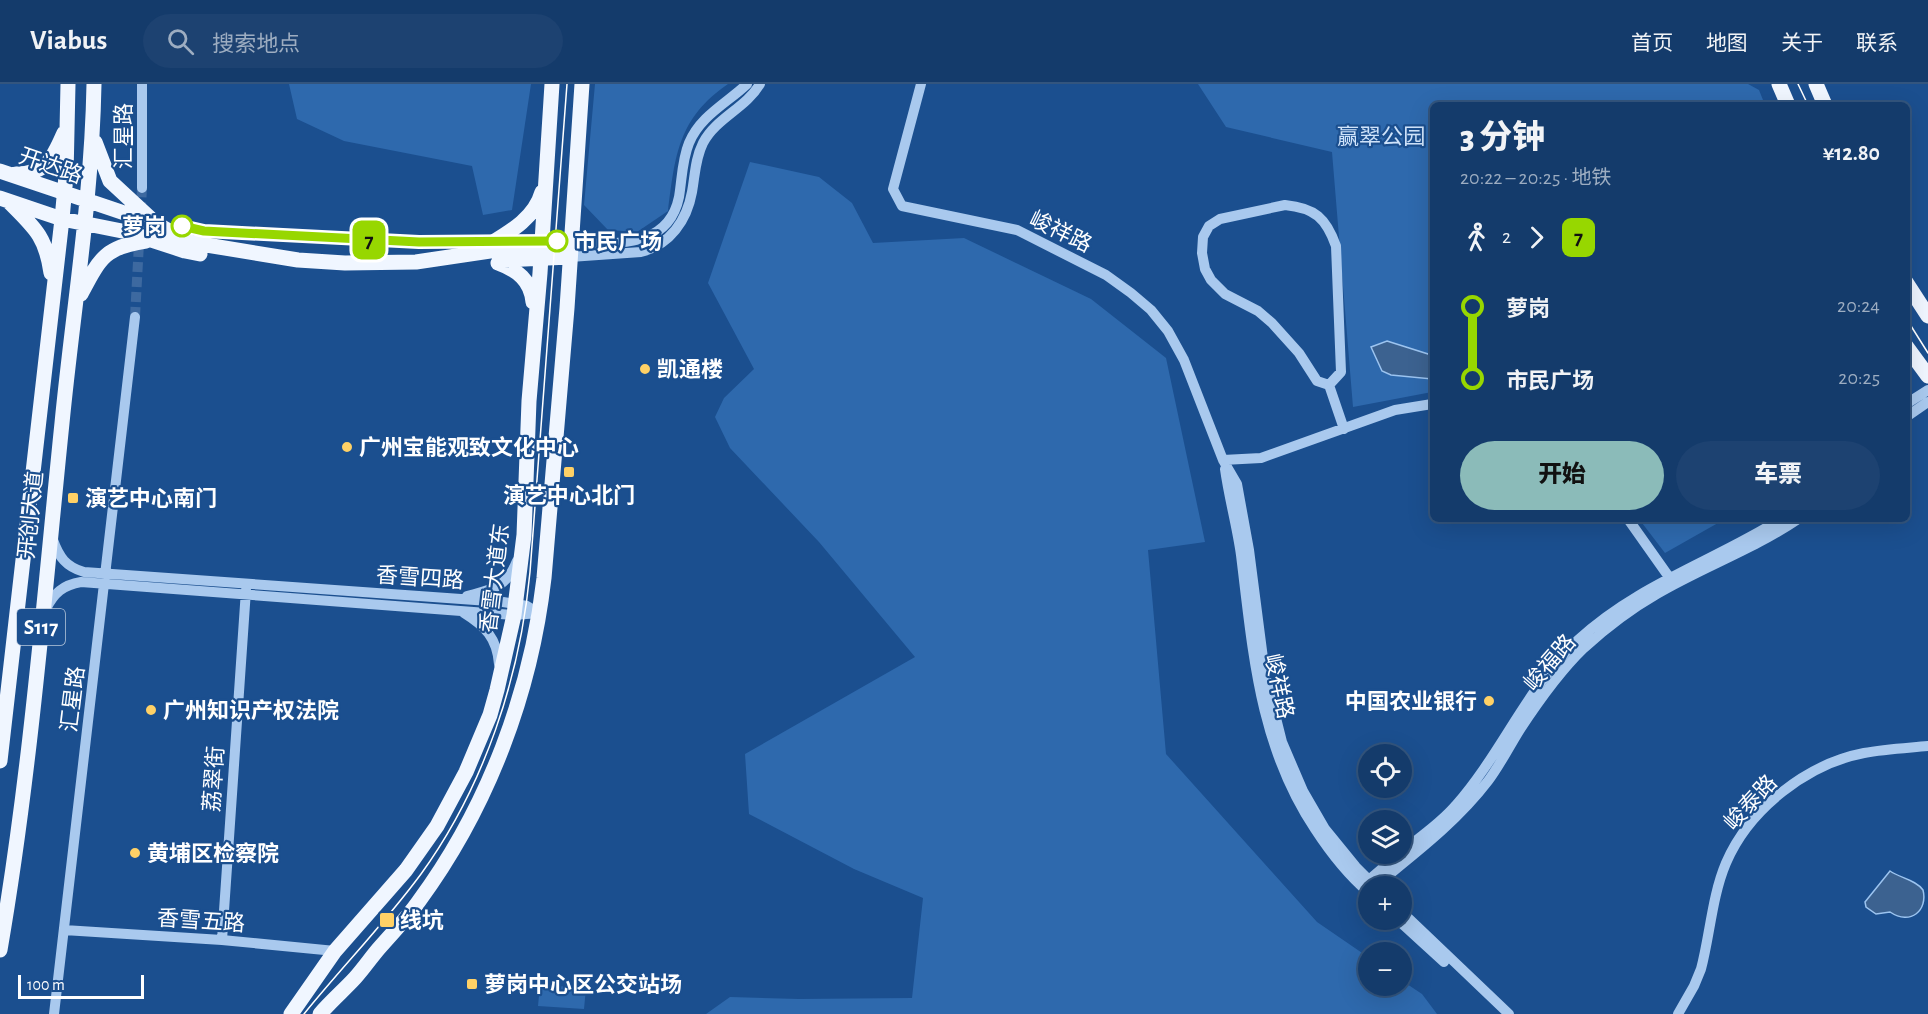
<!DOCTYPE html>
<html lang="zh">
<head>
<meta charset="utf-8">
<style>
  body { margin:0; font-family:"Alegreya Sans","Noto Sans SC",sans-serif; background:#1d4271; color:#f1f3f6; height:100vh; display:flex; flex-direction:column; font-size:22px; white-space:nowrap }
  * { box-sizing:border-box; margin:0 }
  p { font-size:20px; color:#9dadc1 }
  .icon { flex:none; width:33px; height:33px; fill:none; stroke:currentColor; stroke-width:2; stroke-linecap:round; stroke-linejoin:round }
  .map { position:relative; flex:1; overflow:hidden }
  .side { position:absolute; left:1430px; top:18px; width:480px; height:420px; display:flex; flex-direction:column; background:#143b6b; border-radius:9px; box-shadow:0 6px 24px #0002,0 0 0 2px #33557e }
  .side>* { flex:none }
  .badge { padding:0 12px; border-radius:9px; font-size:21px; line-height:39px }
  .fabs { position:absolute; left:1358px; top:660px; display:grid; gap:12px }
  .fabs a { display:grid; place-items:center; width:54px; height:54px; border-radius:50%; background:#143b6b; box-shadow:0 6px 24px #0002,0 0 0 2px #33557e; font-size:30px }
  .scale { position:absolute; left:18px; bottom:15px; width:126px; box-sizing:border-box; padding-left:6px; border:3px solid #fff; border-top:0; font-size:16px; line-height:21px; white-space:nowrap; color:#fff; -webkit-text-stroke:4px #1b4f8f; paint-order:stroke }
  .map>.badge { position:absolute; translate:-50% -50%; box-shadow:0 0 0 3px #fff }
  .legs { display:flex; align-items:center; gap:9px; height:66px; padding:0 30px; font-size:20px }
  .legs p { margin-inline-start:auto }
  .headline { display:flex; align-items:center; justify-content:space-between; height:102px; padding:0 30px }
  h1 { font-size:33px; font-weight:800; line-height:45px }
  .primary-button { display:flex; gap:12px; margin-top:auto; padding:12px 30px }
  .primary-button a { flex:1; height:69px; border-radius:36px; background:#8bbbb9; color:#111; font-size:24px; font-weight:800; line-height:69px; text-align:center }
  .primary-button a+a { background:#1d4271; color:#f1f3f6 }
  ul { padding:0 30px; list-style:none }
  li { display:flex; align-items:center; gap:21px; height:72px; font-size:22px }
  li i { display:grid; place-items:center; width:9px; height:100%; margin:0 8px; background:currentColor }
  li i::after { content:''; width:15px; height:15px; margin:-8px; border:4px solid; border-radius:50%; background:#143b6b }
  li p { margin-inline-start:auto }
  li:first-child i { background:linear-gradient(#0000 50%,currentColor 0) }
  li:last-child i { background:linear-gradient(currentColor 50%,#0000 0) }
  header { display:flex; align-items:center; gap:36px; box-sizing:border-box; height:84px; padding:0 30px; background:#143b6b; border-bottom:2px solid #33557e }
  header strong { font-size:28px }
  nav { display:flex; gap:33px; margin-inline-start:auto; font-size:21px }
  .search { width:420px; height:54px; background:#1d4271; display:flex; align-items:center; gap:15px; box-sizing:border-box; padding:0 21px; border-radius:33px; color:#9dadc1; font-size:22px }
  .map>svg:first-child { display:block }
  .green { fill:#2e69ad }
  .water { fill:#3c6290; stroke:#9cc4f0; stroke-width:1.5 }
  .lines { fill:none; stroke-linecap:round; stroke-linejoin:round }
  .minor-tunnel { stroke:#3d69a0; stroke-width:10; stroke-dasharray:10 5; stroke-linecap:butt }
  .minor { stroke:#a9c9ee; stroke-width:10 }
  .major { stroke:#f0f6ff; stroke-width:15 }
  .tram { stroke:#fff; stroke-width:1.5 }
  .line-1-casing { stroke:#fff; stroke-width:14 }
  .line-1 { stroke:#97d700; stroke-width:9 }
  .stop-1-dot { fill:#fff; stroke:#97d700; stroke-width:3 }
  .poi-dot { fill:#ffd166; stroke:#1b4f8f; stroke-width:2 }
  .labels { text-anchor:middle; stroke-width:4.5; stroke-linejoin:round; paint-order:stroke }
  .shield { fill:#1b4f8f; stroke:#bbcadd; stroke-width:1.5 }
  .shield-label { font-size:21px; font-weight:bold; fill:#fff }
  .street-label { font-size:22px; fill:#fff; stroke:#1b4f8f }
  .park-label { font-size:22px; fill:#cfe3fa; stroke:#1b4f8f }
  .stop-label { font-size:22px; font-weight:bold; fill:#fff; stroke:#1b4f8f; text-anchor:end }
  .poi-label { font-size:22px; font-weight:bold; fill:#fff; stroke:#1b4f8f; text-anchor:start }
</style>
</head>
<body>
<header>
<strong>Viabus</strong>
<div class="search"><svg class="icon" aria-label="search" viewBox="0 0 24 24"><circle cx="10" cy="10" r="6"/><path d="M15 15l6 6"/></svg>搜索地点</div>
<nav><a>首页</a><a>地图</a><a>关于</a><a>联系</a></nav>
</header>
<div class="map">
<svg width="1928" height="930" viewBox="0 0 1928 930">
  <rect width="100%" height="100%" fill="#1b4f8f"/>
  <path class="green" d="M289,0H531L512,126L483,131L472,82L344,57L297,35Z
    M595,0H728C678,34 675,72 668,127L637,148L608,146L584,121Z
    M1198,0H1748L1759,6L1765,21H1432V308L1353,323L1332,68L1226,43Z
    M750,78L819,93L852,119L873,159L964,154L1091,215L1166,274L1205,458L1148,466L1166,670L1317,838L1368,873V902H1401V896L1422,910L1437,930H706L730,913L799,915L912,914L923,814L854,785L749,730L745,670L915,573L819,458L730,364L715,333L724,314L754,285L708,199Z
    M1639,435H1725L1665,469Z
    M540,901L586,904L584,925L538,922Z"/>
  <path class="water" d="M1387,257L1428,270L1432,274V295L1391,291L1382,287L1371,263Z
    M1890,787C1900,794 1916,796 1923,806C1928,826 1911,842 1890,828L1876,830L1866,823L1865,818Z"/>
  <g class="lines">
    <path class="minor-tunnel" d="M135,233L142,104"/>
    <path class="minor" d="M142,0V104
      M921,0L893,105L902,122L1017,146L1106,191L1131,209L1151,226L1168,247L1184,276L1223,376L1237,400L1249,466L1265,590L1282,658L1303,707L1325,745L1356,783L1375,802
      M1285,121C1315,124 1326,134 1336,162L1341,288L1329,301L1317,297L1299,269L1272,239L1258,227L1225,210L1211,196L1205,185L1202,169L1203,153L1209,142L1220,135Z
      M571,160C612,158 668,167 679,113C682,95 682,76 689,59C700,32 727,19 747,0
      M570,173L641,168C670,161 687,136 692,108C695,92 695,75 703,59C716,34 746,24 760,0
      M1329,301L1344,345
      M1906,320L1928,306
      M1906,333L1928,318
      M1223,376L1261,374L1395,326L1432,320
      M1225,385C1229,414 1237,442 1241,471C1253,568 1259,661 1315,745C1330,768 1347,790 1368,808
      M1628,435L1669,493
      M53,456C59,473 66,483 84,488L503,518L527,522L539,529
      M467,512C493,505 506,504 517,477
      M46,525C54,509 63,501 81,498L514,531L539,529
      M464,529C485,542 497,554 499,580
      M1401,768C1420,753 1441,739 1456,721C1502,669 1527,603 1578,556C1637,501 1714,477 1781,435
      M1364,800L1399,770
      M1377,802L1385,794C1422,764 1459,735 1488,697C1500,681 1509,663 1519,647C1538,618 1559,588 1584,564C1606,544 1631,525 1657,510C1703,483 1754,465 1798,435
      M1401,827L1509,930
      M1398,836L1444,878
      M64,846L222,856L335,867
      M222,856L246,506
      M54,930L135,233
      M1678,930L1694,902L1701,885C1710,851 1712,812 1726,779C1749,725 1807,680 1864,669C1885,665 1907,664 1928,662"/>
    <path class="major" d="M1779,0L1788,21
      M1816,0L1825,21
      M95,58L110,97L150,134
      M0,87L157,140L188,158L298,176L345,179L416,178L490,167L571,160
      M16,90C47,90 53,74 64,49
      M0,114L62,135L127,148L185,167L200,170
      M10,119C35,144 46,153 51,189
      M480,166C504,151 534,137 542,108
      M504,176L570,173
      M498,179C517,186 531,196 533,218
      M1906,198L1928,232
      M81,210C100,174 105,163 146,157
      M1906,262L1928,292
      M0,677L62,135L66,92L68,0
      M0,866C30,692 44,515 62,339C73,226 92,114 94,0
      M291,930L335,867L406,786L437,742L466,688L490,631L497,606L514,531L524,451L529,317L540,189L552,0
      M320,930C331,917 344,906 355,894C364,884 372,872 381,862C394,847 408,833 419,817C488,723 531,609 544,494L567,224L582,0"/>
    <path class="tram" d="M1798,0L1808,21
      M1906,234L1928,269
      M304,930C342,883 385,839 421,790C484,703 520,594 530,488L567,0"/>
  </g>
  <g class="lines">
    <g class="line-1-casing">
      <path id="line-1" d="M182,142L204,147L419,158L557,157"/>
    </g>
    <use href="#line-1" class="line-1"/>
  </g>
  <g class="stop-1-dot">
    <circle cx="182" cy="142" r="10"/>
    <circle cx="557" cy="157" r="10"/>
  </g>
  <g class="poi-dot">
    <circle cx="645" cy="285" r="6"/>
    <circle cx="347" cy="363" r="6"/>
    <rect x="563" y="382" width="12" height="12" rx="3"/>
    <rect x="67" y="408" width="12" height="12" rx="3"/>
    <circle cx="1489" cy="617" r="6"/>
    <circle cx="151" cy="626" r="6"/>
    <circle cx="135" cy="769" r="6"/>
    <rect x="379" y="828" width="16" height="16" rx="3"/>
    <rect x="466" y="894" width="12" height="12" rx="3"/>
  </g>
  <g class="labels">
    <rect class="shield" x="17" y="525" width="48" height="36" rx="4.5"/>
    <g class="shield-label">
      <text x="41" y="550">S117</text>
    </g>
    <g class="street-label">
      <text transform="translate(123 52) rotate(-90)" y="8">汇星路</text>
      <text transform="translate(51 81) rotate(19)" y="8">开达路</text>
      <text transform="translate(1061 147) rotate(26)" y="8">峻祥路</text>
      <text transform="translate(30 431) rotate(-84)" y="8">开创大道</text>
      <text transform="translate(420 493) rotate(4)" y="8">香雪四路</text>
      <text transform="translate(494 494) rotate(-83)" y="8">香雪大道东</text>
      <text transform="translate(1549 578) rotate(-49)" y="8">峻福路</text>
      <text transform="translate(1280 602) rotate(78)" y="8">峻祥路</text>
      <text transform="translate(72 615) rotate(-83)" y="8">汇星路</text>
      <text transform="translate(213 695) rotate(-86)" y="8">荔翠街</text>
      <text transform="translate(1750 718) rotate(-47)" y="8">峻泰路</text>
      <text transform="translate(201 836) rotate(4)" y="8">香雪五路</text>
    </g>
    <g class="park-label">
      <text x="1381" y="60">赢翠公园</text>
    </g>
    <g class="stop-label">
      <text x="166" y="150">萝岗</text>
      <text x="574" y="165" text-anchor="start">市民广场</text>
    </g>
    <g class="poi-label">
      <text x="657" y="293">凯通楼</text>
      <text x="359" y="371">广州宝能观致文化中心</text>
      <text x="569" y="419" text-anchor="middle">演艺中心北门</text>
      <text x="85" y="422">演艺中心南门</text>
      <text x="1477" y="625" text-anchor="end">中国农业银行</text>
      <text x="163" y="634">广州知识产权法院</text>
      <text x="147" y="777">黄埔区检察院</text>
      <text x="400" y="844">线坑</text>
      <text x="484" y="908">萝岗中心区公交站场</text>
    </g>
  </g>
</svg>
<div class="fabs">
<a><svg class="icon" aria-label="locate" viewBox="0 0 24 24"><circle cx="12" cy="12" r="6"/><path d="M12 2v4M12 18v4M2 12h4M18 12h4"/></svg></a>
<a><svg class="icon" aria-label="layers" viewBox="0 0 24 24"><path d="M12 4l9 5-9 5-9-5zM3 14l9 5 9-5"/></svg></a>
<a>+</a>
<a>−</a>
</div>
<div class="scale">100 m</div>
<b class="badge" style="left:369px;top:156px;background:#97d700;color:#111">7</b>
<section class="side">
<div class="headline"><div><h1>3 分钟</h1><p>20:22 – 20:25 · 地铁</p></div><b>¥12.80</b></div>
<div class="legs"><svg class="icon" aria-label="walk" viewBox="0 0 24 24"><circle cx="13" cy="4" r="2"/><path d="M13 8l-2 6 4 7M11 14l-3 7M7 12l3-4h3l4 4"/></svg>2<svg class="icon" aria-label="forward" viewBox="0 0 24 24"><path d="M9 5l7 7-7 7"/></svg><b class="badge" style="background:#97d700;color:#111">7</b></div>
<ul>
<li><i style="color:#97d700"></i><b>萝岗</b><p>20:24</p></li>
<li><i style="color:#97d700"></i><b>市民广场</b><p>20:25</p></li>
</ul>
<div class="primary-button"><a>开始</a><a>车票</a></div>
</section>
</div>
</body>
</html>
